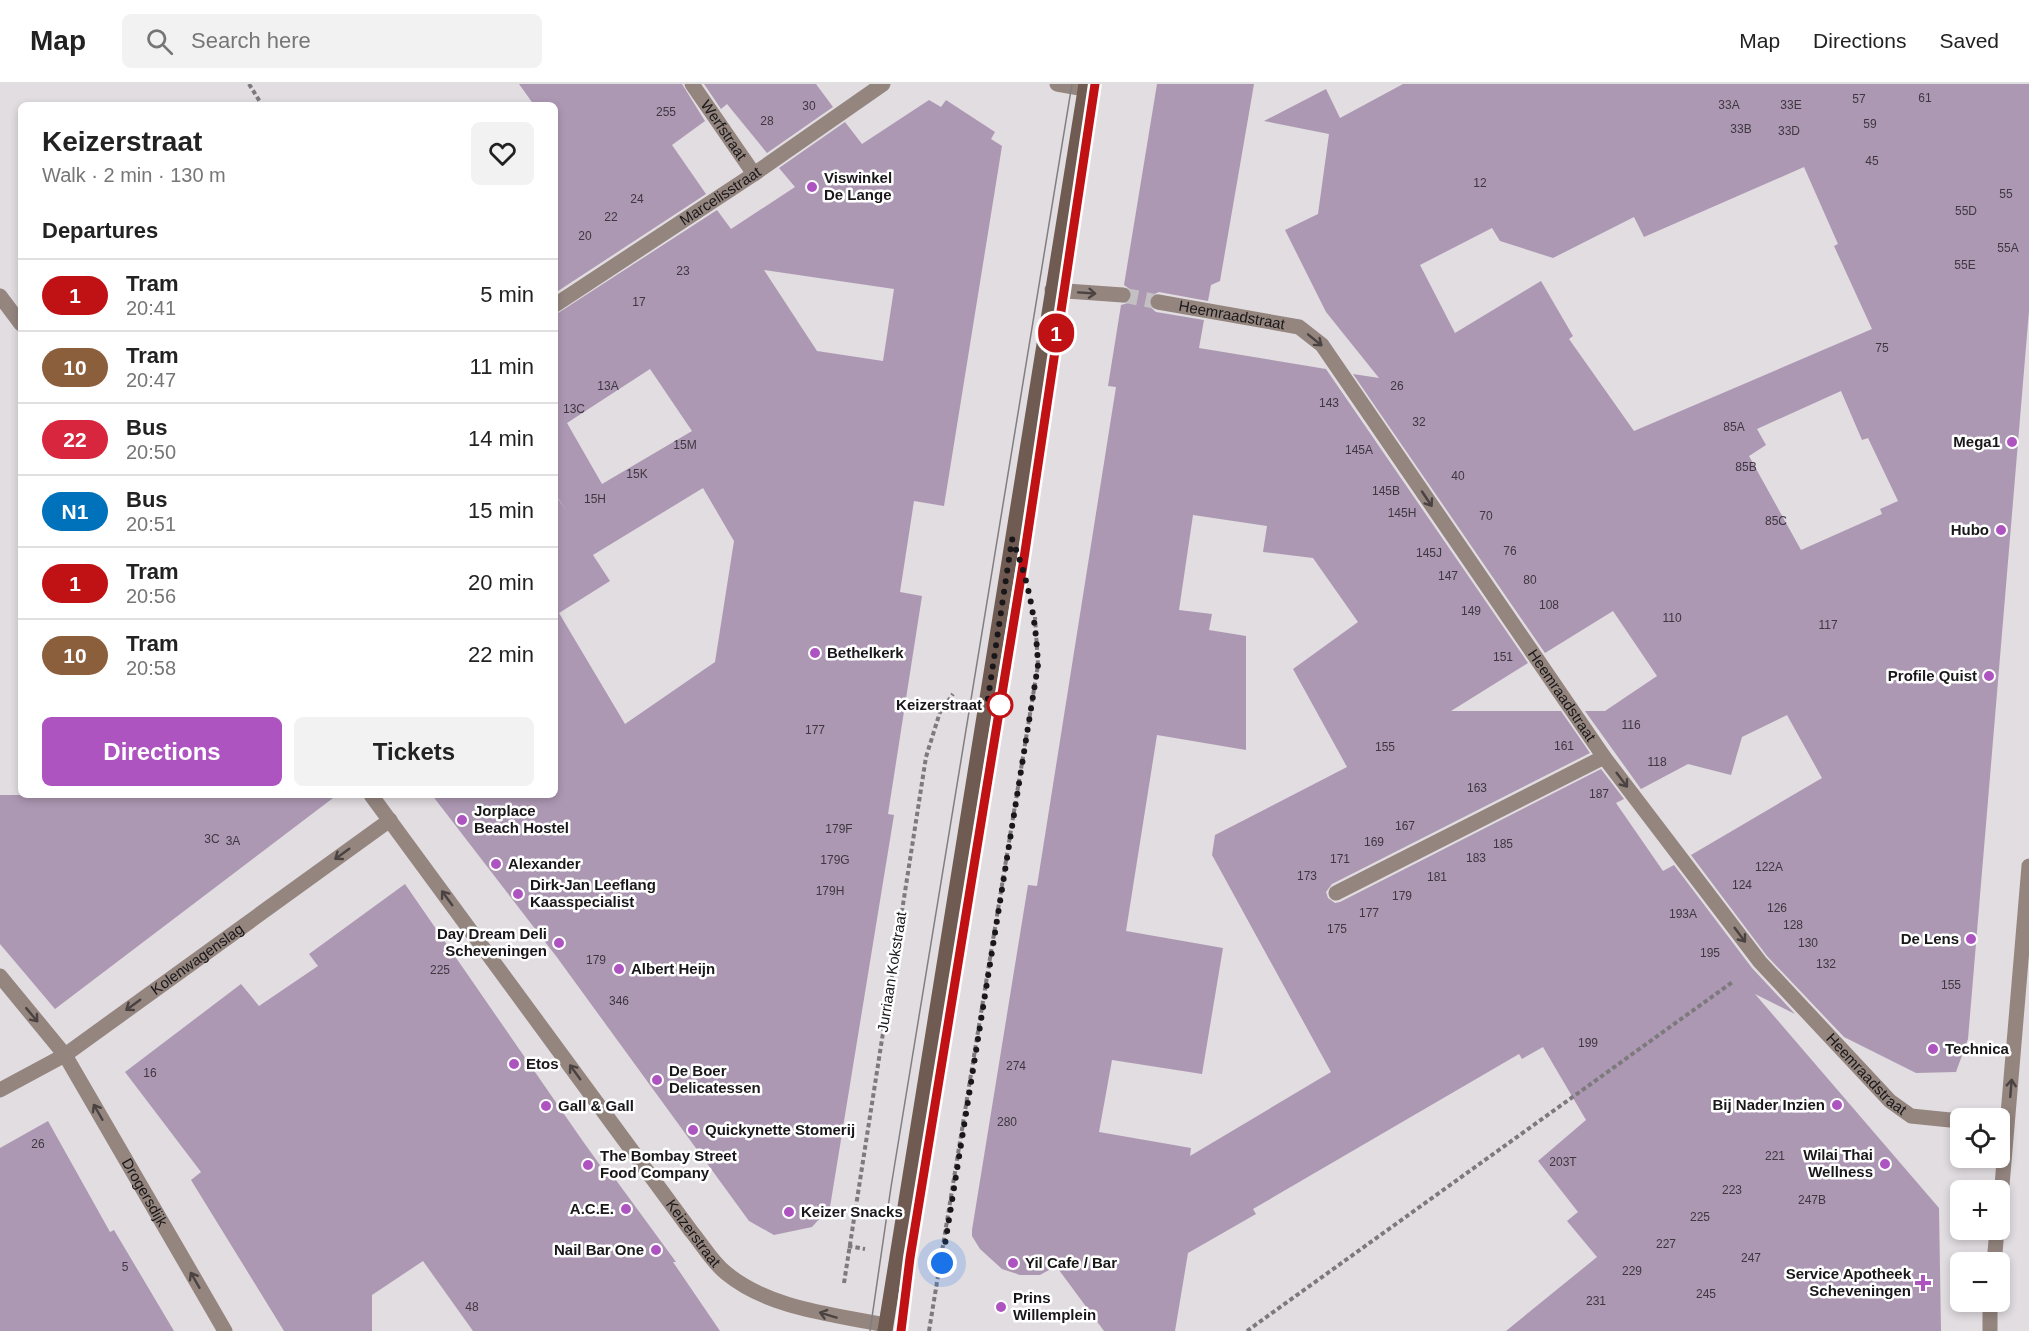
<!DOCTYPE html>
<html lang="en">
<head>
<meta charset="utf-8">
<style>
  body { margin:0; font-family:Arial,sans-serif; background:#f2f2f2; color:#222; height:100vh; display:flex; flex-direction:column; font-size:22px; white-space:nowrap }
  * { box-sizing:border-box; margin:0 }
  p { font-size:20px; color:#767676 }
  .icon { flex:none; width:33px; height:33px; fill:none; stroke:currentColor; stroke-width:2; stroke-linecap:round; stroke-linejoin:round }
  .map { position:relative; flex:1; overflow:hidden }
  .sheet { position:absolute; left:18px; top:18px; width:540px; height:696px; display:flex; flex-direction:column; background:#fff; border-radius:9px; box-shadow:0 3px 9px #0003 }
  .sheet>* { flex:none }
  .badge { padding:0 12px; border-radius:20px; font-size:21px; line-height:39px }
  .fabs { position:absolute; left:1950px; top:1024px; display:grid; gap:12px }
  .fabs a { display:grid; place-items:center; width:60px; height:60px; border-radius:9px; background:#fff; box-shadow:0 3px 9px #0003; font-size:30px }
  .you { position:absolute; width:30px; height:30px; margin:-15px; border:4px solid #fff; border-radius:50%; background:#1a73e8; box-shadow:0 0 0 9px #1a73e833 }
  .map>.badge { position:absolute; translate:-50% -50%; box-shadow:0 0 0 3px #fff }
  h2 { padding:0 24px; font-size:22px; line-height:54px }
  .round { display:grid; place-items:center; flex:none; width:63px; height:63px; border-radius:9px; background:#f2f2f2 }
  .head { display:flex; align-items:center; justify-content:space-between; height:102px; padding:0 24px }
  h1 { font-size:28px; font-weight:700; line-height:45px }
  .cta { display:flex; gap:12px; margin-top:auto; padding:12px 24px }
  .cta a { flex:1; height:69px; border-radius:9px; background:#ad54c1; color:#fff; font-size:24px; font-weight:700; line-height:69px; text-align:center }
  .cta a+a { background:#f2f2f2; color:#222 }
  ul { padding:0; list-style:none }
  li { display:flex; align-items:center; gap:18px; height:72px; padding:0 24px; border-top:2px solid #e0e0e0 }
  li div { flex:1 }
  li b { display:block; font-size:22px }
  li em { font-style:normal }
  li .badge { min-width:66px; font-weight:700; text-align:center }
  header { display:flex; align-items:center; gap:36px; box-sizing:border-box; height:84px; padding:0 30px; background:#fff; border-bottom:2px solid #e0e0e0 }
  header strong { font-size:28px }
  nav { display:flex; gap:33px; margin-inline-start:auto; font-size:21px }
  .search { width:420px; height:54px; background:#f2f2f2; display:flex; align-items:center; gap:15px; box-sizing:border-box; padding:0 21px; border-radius:9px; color:#767676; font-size:22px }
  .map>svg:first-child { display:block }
  .building { fill:#ad98b3; fill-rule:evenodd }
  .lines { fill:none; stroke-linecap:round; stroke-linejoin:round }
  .street-tunnel { stroke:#c3bfc3; stroke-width:15; stroke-dasharray:15 8; stroke-linecap:butt }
  .path { stroke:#7d7a7d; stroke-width:4; stroke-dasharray:4.5 3; stroke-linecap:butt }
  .lane { stroke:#94857f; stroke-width:15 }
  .street { stroke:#94857f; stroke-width:15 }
  .secondary { stroke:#705b52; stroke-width:15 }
  .tram { stroke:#817e81; stroke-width:1.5 }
  .oneway { stroke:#4a4342 }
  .line-casing { stroke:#fff; stroke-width:14 }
  .line { stroke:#c01115; stroke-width:9 }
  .walk { stroke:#191719; stroke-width:6; stroke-dasharray:0 10.8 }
  .poi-dot { fill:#ad54c1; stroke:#fff; stroke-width:2 }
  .stop-dot { fill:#fff; stroke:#c01115; stroke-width:3 }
  .labels { text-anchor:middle; stroke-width:5; stroke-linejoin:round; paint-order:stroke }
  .number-label { font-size:12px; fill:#3e3740 }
  .street-label { font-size:15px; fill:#191719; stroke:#fff }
  .poi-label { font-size:15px; font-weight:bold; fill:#191719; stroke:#fff; text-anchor:start }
  .stop-label { font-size:15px; font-weight:bold; fill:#191719; stroke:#fff; text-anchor:end }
</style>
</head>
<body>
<header>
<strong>Map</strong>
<div class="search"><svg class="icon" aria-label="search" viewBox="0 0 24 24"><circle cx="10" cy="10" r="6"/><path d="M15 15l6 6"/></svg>Search here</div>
<nav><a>Map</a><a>Directions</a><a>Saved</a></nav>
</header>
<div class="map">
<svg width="2029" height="1247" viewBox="0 0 2029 1247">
  <rect width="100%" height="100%" fill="#e1dde1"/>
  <path class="building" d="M519,0H682L705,37L672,61L706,110L555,209V21H534Z
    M704,0H816L833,23L767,69L727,20L721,25Z
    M1157,0H1254L1220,197L1211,201L1208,217L1159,208L1150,212L1149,222L1156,228L1204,236L1199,264L1326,285L1528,579L1451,627H1561L1590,669L1332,800L1326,808L1328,814L1335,819L1340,818L1601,685L1624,715L1616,719L1663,787L1674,781L1752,884L1795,930L1755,910L1939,1124L1941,1247H1506L1597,1173L1567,1137L1578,1128L1538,1077L1586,1036L1543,963L1522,975L1519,970L1253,1125L1256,1130L1188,1169L1175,1247H1104L1056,1182L1040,1191H1020L1002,1185L980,1165L972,1152V1146L1028,801L1037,802L1116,303L1108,302L1121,221L1128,219L1133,212L1131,206L1124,201ZM1193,431L1267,442L1263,468L1313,474L1358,538L1293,585L1347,683L1215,751L1212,771L1331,988L1190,1072L1191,1064L1099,1048L1112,976L1202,990L1223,864L1126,847L1157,651L1246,666V552L1209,546L1212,530L1179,526Z
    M1403,0H2029V227L1968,955L1956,988L1916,989L1844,953L1767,872L1691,771L1822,694L1787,631L1742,653L1731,691L1688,680L1641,705L1585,627H1605L1657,592L1613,527L1545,569L1353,290L1379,294L1326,228L1285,146L1318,130L1329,50L1264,37L1326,5L1340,34ZM1804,83L1838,160L1834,162L1872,245L1634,347L1569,255L1573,252L1541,197L1455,249L1420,181L1492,144L1500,157L1553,174L1634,133L1644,153ZM1841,307L1862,356L1868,354L1898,417L1880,425L1882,430L1801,466L1749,372L1766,361L1757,345Z
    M929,16L941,23L946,16L995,48L991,55L1002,62L944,422L914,417L900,508L922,512L888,730L894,731L830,1123L812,1143L774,1151L749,1137L556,872L432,711H555V411L567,427L555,410V231L717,126L731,145L795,103L779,84L845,38L862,60ZM764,186L894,205L883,277L817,267ZM650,285L692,347L602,400L567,339ZM703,404L734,457L715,578L625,640L559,529L610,497L593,471Z
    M0,711H337L55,925L0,860Z
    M405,800L582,1056L610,1095L613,1092L676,1178H673L720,1247H473L423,1177L372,1211V1247H284L191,1096L201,1088L125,988L241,900L259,922L318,882L309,870Z
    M48,1037L110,1148L114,1146L174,1247H0V1064Z"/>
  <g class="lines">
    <path class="street-tunnel" d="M1123,211L1158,218"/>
    <path class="path" d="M249,0L262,21
      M848,1162L865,1165
      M928,1177L942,1179
      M844,1199L926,673L940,628L953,610
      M929,1247L1038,581L1035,533
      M1247,1247L1734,897"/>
    <path class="lane" d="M1336,809L1604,673"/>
    <g class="street">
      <path id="s1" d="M692,0L754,90"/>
      <path d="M1057,0L1085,5"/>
      <path d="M1052,206L1123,211"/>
      <path d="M0,212L21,240"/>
      <path id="s2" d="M1158,218L1299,243L1322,261L1604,673L1760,878L1890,1017L1911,1032L1960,1037"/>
      <path id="s3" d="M555,221L754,90L883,0"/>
      <path id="s4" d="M371,711L691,1147C702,1160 712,1178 726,1189C770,1225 832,1230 885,1241"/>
      <path id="s5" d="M0,892L65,971L225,1247"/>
      <path id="s6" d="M0,1006L65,971L390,736"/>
      <path d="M2000,1125L2029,782"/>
      <path d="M1994,1179L1997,1146"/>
      <path d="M1990,1247V1218"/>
    </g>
    <path class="secondary" d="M885,1247L1086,0"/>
    <path class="tram" d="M870,1247L891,1103L1072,0
      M901,1247L910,1174L1023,481L1095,0"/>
  </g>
  <defs><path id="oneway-shaft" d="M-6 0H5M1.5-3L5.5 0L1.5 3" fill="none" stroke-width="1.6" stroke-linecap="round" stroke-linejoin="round" transform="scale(1.5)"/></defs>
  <g class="oneway">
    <use href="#oneway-shaft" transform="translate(1087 209) rotate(4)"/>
    <use href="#oneway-shaft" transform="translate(1315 256) rotate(39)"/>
    <use href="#oneway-shaft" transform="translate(1427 415) rotate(56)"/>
    <use href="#oneway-shaft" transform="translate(1622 696) rotate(53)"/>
    <use href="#oneway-shaft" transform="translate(342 770) rotate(144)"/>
    <use href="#oneway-shaft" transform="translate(447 814) rotate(-126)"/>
    <use href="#oneway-shaft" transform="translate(1740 851) rotate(53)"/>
    <use href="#oneway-shaft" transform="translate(133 921) rotate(144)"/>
    <use href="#oneway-shaft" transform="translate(32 931) rotate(50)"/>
    <use href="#oneway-shaft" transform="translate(575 988) rotate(-126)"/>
    <use href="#oneway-shaft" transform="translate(2011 1004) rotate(-85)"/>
    <use href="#oneway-shaft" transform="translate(98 1028) rotate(-120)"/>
    <use href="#oneway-shaft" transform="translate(195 1196) rotate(-120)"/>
    <use href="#oneway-shaft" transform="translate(828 1231) rotate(-163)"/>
  </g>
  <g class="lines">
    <g class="line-casing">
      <path id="line" d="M901,1247L910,1174L1023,481L1095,0"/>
    </g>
    <use href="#line" class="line"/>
    <path class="walk" d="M942,1179L1038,581C1036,537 1029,497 1012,455L987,621H1000"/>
  </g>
  <g class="poi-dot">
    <circle cx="812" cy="103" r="6"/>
    <circle cx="2012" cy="358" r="6"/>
    <circle cx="2001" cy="446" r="6"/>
    <circle cx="815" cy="569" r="6"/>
    <circle cx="1989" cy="592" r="6"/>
    <circle cx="462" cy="736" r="6"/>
    <circle cx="496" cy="780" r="6"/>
    <circle cx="518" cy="810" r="6"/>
    <circle cx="1971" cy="855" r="6"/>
    <circle cx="559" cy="859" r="6"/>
    <circle cx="619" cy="885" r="6"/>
    <circle cx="1933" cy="965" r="6"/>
    <circle cx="514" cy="980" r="6"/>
    <circle cx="657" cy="996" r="6"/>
    <circle cx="1837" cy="1021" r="6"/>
    <circle cx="546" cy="1022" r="6"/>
    <circle cx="693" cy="1046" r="6"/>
    <circle cx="1885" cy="1080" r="6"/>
    <circle cx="588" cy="1081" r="6"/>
    <circle cx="626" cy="1125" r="6"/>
    <circle cx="789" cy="1128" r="6"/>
    <circle cx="656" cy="1166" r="6"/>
    <circle cx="1013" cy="1179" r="6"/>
    <path d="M1920 1190h6v6h6v6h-6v6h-6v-6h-6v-6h6z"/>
    <circle cx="1001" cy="1223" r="6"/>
  </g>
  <circle class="stop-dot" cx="1000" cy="621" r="12"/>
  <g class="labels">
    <g class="number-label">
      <text x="1925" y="18">61</text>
      <text x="1859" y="19">57</text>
      <text x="1729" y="25">33A</text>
      <text x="1791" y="25">33E</text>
      <text x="809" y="26">30</text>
      <text x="666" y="32">255</text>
      <text x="767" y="41">28</text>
      <text x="1870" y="44">59</text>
      <text x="1741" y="49">33B</text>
      <text x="1789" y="51">33D</text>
      <text x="1872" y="81">45</text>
      <text x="1480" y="103">12</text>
      <text x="2006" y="114">55</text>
      <text x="637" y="119">24</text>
      <text x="1966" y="131">55D</text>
      <text x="611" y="137">22</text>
      <text x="585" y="156">20</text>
      <text x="2008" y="168">55A</text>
      <text x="1965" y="185">55E</text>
      <text x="683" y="191">23</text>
      <text x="639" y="222">17</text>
      <text x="1882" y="268">75</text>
      <text x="608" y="306">13A</text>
      <text x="1397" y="306">26</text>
      <text x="1329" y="323">143</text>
      <text x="574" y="329">13C</text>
      <text x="1419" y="342">32</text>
      <text x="1734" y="347">85A</text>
      <text x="685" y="365">15M</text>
      <text x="1359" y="370">145A</text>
      <text x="1746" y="387">85B</text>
      <text x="637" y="394">15K</text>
      <text x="1458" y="396">40</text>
      <text x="1386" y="411">145B</text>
      <text x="595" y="419">15H</text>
      <text x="1402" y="433">145H</text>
      <text x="1486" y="436">70</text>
      <text x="1776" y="441">85C</text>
      <text x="1510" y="471">76</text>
      <text x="1429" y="473">145J</text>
      <text x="1448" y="496">147</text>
      <text x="1530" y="500">80</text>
      <text x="1549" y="525">108</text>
      <text x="1471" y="531">149</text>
      <text x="1672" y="538">110</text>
      <text x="1828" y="545">117</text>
      <text x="1503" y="577">151</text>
      <text x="1631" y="645">116</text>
      <text x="815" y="650">177</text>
      <text x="1564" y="666">161</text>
      <text x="1385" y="667">155</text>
      <text x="1657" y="682">118</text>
      <text x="1477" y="708">163</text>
      <text x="1599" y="714">187</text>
      <text x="1405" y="746">167</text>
      <text x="839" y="749">179F</text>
      <text x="212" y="759">3C</text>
      <text x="233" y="761">3A</text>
      <text x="1374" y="762">169</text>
      <text x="1503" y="764">185</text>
      <text x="1476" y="778">183</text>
      <text x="1340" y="779">171</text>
      <text x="835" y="780">179G</text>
      <text x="1769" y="787">122A</text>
      <text x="1307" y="796">173</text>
      <text x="1437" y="797">181</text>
      <text x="1742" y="805">124</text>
      <text x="830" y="811">179H</text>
      <text x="1402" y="816">179</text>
      <text x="1777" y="828">126</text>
      <text x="1369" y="833">177</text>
      <text x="1683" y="834">193A</text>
      <text x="1793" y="845">128</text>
      <text x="1337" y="849">175</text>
      <text x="1808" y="863">130</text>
      <text x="1710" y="873">195</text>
      <text x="596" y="880">179</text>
      <text x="1826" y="884">132</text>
      <text x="440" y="890">225</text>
      <text x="1951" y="905">155</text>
      <text x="619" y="921">346</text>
      <text x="1588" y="963">199</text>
      <text x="1016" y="986">274</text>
      <text x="150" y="993">16</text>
      <text x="1007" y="1042">280</text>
      <text x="38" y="1064">26</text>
      <text x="1775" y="1076">221</text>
      <text x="1563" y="1082">203T</text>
      <text x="1732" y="1110">223</text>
      <text x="1812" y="1120">247B</text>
      <text x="1700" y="1137">225</text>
      <text x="1666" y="1164">227</text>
      <text x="1751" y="1178">247</text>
      <text x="125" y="1187">5</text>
      <text x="1632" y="1191">229</text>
      <text x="1706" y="1214">245</text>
      <text x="1596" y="1221">231</text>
      <text x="472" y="1227">48</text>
    </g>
    <g class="street-label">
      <text dy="5" stroke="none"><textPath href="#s1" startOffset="56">Werfstraat</textPath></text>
      <text dy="5" stroke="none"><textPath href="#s3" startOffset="198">Marcelisstraat</textPath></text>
      <text dy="5" stroke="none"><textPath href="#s2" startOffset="75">Heemraadstraat</textPath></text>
      <text dy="5" stroke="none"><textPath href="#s2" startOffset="597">Heemraadstraat</textPath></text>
      <text dy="5" stroke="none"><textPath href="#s6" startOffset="237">Kolenwagenslag</textPath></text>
      <text transform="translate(892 888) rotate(-81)" y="5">Jurriaan Kokstraat</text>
      <text dy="5" stroke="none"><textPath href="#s2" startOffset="1084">Heemraadstraat</textPath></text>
      <text dy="5" stroke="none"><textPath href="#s5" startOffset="261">Drogersdijk</textPath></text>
      <text dy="5" stroke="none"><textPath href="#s4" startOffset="544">Keizerstraat</textPath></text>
    </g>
    <g class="poi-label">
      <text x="824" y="99">Viswinkel<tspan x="824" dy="17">De Lange</tspan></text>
      <text x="2000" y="363" text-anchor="end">Mega1</text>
      <text x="1989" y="451" text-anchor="end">Hubo</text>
      <text x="827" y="574">Bethelkerk</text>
      <text x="1977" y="597" text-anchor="end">Profile Quist</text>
      <text x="474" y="732">Jorplace<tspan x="474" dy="17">Beach Hostel</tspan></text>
      <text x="508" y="785">Alexander</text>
      <text x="530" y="806">Dirk-Jan Leeflang<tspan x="530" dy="17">Kaasspecialist</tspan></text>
      <text x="547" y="855" text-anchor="end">Day Dream Deli<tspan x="547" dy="17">Scheveningen</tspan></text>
      <text x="1959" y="860" text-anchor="end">De Lens</text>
      <text x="631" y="890">Albert Heijn</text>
      <text x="1945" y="970">Technica</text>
      <text x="526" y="985">Etos</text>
      <text x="669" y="992">De Boer<tspan x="669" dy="17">Delicatessen</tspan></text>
      <text x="1825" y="1026" text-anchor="end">Bij Nader Inzien</text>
      <text x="558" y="1027">Gall &amp; Gall</text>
      <text x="705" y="1051">Quickynette Stomerij</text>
      <text x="1873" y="1076" text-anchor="end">Wilai Thai<tspan x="1873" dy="17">Wellness</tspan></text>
      <text x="600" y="1077">The Bombay Street<tspan x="600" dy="17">Food Company</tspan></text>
      <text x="614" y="1130" text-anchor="end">A.C.E.</text>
      <text x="801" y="1133">Keizer Snacks</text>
      <text x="644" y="1171" text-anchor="end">Nail Bar One</text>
      <text x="1025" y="1184">Yil Cafe / Bar</text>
      <text x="1911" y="1195" text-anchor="end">Service Apotheek<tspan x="1911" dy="17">Scheveningen</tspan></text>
      <text x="1013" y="1219">Prins<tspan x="1013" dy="17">Willemplein</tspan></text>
    </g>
    <g class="stop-label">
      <text x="982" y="626">Keizerstraat</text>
    </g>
  </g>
</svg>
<div class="fabs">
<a><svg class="icon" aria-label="locate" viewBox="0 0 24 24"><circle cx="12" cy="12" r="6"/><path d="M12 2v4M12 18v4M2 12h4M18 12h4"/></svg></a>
<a>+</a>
<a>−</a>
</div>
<div class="you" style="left:942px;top:1179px"></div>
<b class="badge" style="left:1056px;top:249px;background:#c01115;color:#fff">1</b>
<section class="sheet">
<div class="head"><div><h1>Keizerstraat</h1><p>Walk · 2 min · 130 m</p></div><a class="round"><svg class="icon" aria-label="heart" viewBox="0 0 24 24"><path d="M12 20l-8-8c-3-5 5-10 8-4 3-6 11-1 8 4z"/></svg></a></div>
<h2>Departures</h2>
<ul>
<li><span class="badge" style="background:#c01115;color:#fff">1</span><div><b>Tram</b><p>20:41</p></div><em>5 min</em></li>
<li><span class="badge" style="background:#8b5e3c;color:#fff">10</span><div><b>Tram</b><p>20:47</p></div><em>11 min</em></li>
<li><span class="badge" style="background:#d7263d;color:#fff">22</span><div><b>Bus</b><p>20:50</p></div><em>14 min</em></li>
<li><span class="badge" style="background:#0072bc;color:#fff">N1</span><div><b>Bus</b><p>20:51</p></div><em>15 min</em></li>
<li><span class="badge" style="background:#c01115;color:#fff">1</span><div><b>Tram</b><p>20:56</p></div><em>20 min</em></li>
<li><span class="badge" style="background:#8b5e3c;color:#fff">10</span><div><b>Tram</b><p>20:58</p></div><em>22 min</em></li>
</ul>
<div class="cta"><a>Directions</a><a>Tickets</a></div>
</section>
</div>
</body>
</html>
